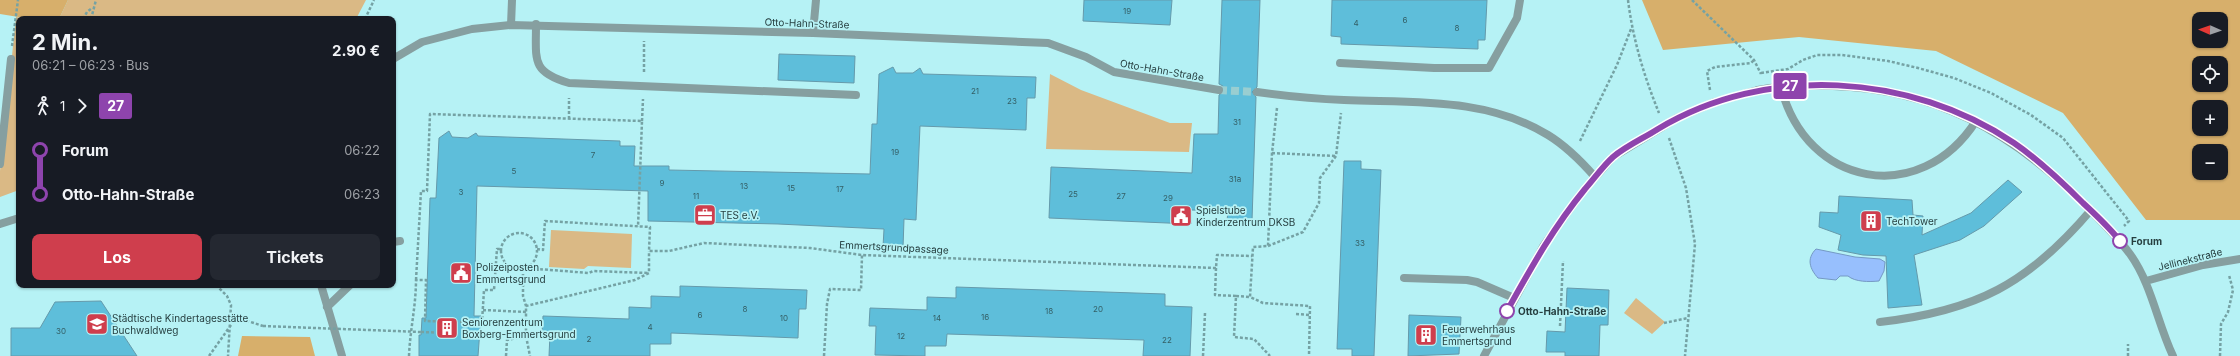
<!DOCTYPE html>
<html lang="de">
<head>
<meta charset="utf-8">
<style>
  body { margin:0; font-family:Inter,sans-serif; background:#242831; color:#f1f3f6; height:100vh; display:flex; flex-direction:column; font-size:15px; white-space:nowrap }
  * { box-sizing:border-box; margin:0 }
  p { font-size:13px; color:#9ea1a6 }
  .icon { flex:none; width:22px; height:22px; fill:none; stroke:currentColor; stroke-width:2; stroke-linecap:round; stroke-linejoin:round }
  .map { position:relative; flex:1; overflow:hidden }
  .side { position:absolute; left:16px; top:16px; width:380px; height:272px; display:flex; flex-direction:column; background:#171b24; border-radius:8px; box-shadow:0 1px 3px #0004 }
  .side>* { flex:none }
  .badge { padding:0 8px; border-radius:3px; font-size:14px; line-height:26px }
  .needle { width:26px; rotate:272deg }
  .buttons { position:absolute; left:2192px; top:12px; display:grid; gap:8px }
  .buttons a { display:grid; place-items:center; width:36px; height:36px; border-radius:8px; background:#171b24; box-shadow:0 1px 3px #0004; font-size:20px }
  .map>.badge { position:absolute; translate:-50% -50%; box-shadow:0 0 0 2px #fff }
  .legs { display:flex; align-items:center; gap:6px; height:44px; padding:0 16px; font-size:13px }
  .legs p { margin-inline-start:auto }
  .head { display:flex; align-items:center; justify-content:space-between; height:68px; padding:0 16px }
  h1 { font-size:22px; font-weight:700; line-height:30px }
  .action { display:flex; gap:8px; margin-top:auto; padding:8px 16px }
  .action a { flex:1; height:46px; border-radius:8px; background:#cf3e4d; color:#fff; font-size:16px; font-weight:700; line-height:46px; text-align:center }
  .action a+a { background:#242831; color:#f1f3f6 }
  ul { padding:0 16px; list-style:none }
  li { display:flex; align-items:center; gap:14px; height:44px; font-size:15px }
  li i { display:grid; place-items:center; width:6px; height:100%; margin:0 5px; background:currentColor }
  li i::after { content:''; width:10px; height:10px; margin:-5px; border:3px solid; border-radius:50%; background:#171b24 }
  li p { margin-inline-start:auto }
  li:first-child i { background:linear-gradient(#0000 50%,currentColor 0) }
  li:last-child i { background:linear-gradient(currentColor 50%,#0000 0) }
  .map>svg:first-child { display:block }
  .green { fill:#dab985 }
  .forest { fill:#d7af6b; fill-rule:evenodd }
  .water { fill:#97bffd; stroke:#7599c4 }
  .building { fill:#5ebeda; stroke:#659aab }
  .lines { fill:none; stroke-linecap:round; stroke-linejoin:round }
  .street-tunnel { stroke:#99ced1; stroke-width:8; stroke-dasharray:8 4; stroke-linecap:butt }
  .path { stroke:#75a2a4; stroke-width:2.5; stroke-dasharray:3 2; stroke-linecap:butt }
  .lane { stroke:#869fa0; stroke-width:8 }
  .street { stroke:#869fa0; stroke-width:8 }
  .path-bridge { stroke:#75a2a4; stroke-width:2.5; stroke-dasharray:3 2; stroke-linecap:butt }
  .street-bridge { stroke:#869fa0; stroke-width:8 }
  .line-1-casing { stroke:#fff; stroke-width:9 }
  .line-1 { stroke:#8e44ad; stroke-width:6 }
  .stop-1-dot { fill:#fff; stroke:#8e44ad; stroke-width:2 }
  .labels { text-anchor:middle; stroke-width:3.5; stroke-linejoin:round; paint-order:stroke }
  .number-label { font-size:8px; fill:#345f66 }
  .street-label { font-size:10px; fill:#263f40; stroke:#b6f2f5 }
  .poi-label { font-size:10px; fill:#263f40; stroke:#b6f2f5; text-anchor:start }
  .stop-label { font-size:10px; font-weight:bold; fill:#263f40; stroke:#b6f2f5; text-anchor:start }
</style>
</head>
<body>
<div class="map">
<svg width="2240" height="356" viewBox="0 0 2240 356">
  <rect width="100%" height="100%" fill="#b6f2f5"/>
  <path class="green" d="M68,0H366L356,19H59Z
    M16,17L31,19H19V190L0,197V171Z
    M1050,74L1081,90L1170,123H1192L1189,152L1046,149Z
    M551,230L632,234L631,268L588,266L584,269L549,267Z
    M1636,298L1665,322L1652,334L1624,313Z"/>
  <path class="forest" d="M0,0H68L59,19H31L0,14Z
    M1642,0H2240V220H2146L2063,113L1936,51L1799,37L1663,50ZM2199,19H2221V41H2199ZM2199,63H2221V85H2199ZM2199,107H2221V129H2199ZM2199,151H2221V173H2199Z
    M242,336L310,337L315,356H238Z"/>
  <path class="water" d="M1816,249L1855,257L1880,259L1885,262L1884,271L1879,281C1869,282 1855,282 1848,276H1840L1836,280L1818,278C1810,269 1806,259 1816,249Z"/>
  <path class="building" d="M1084,0H1172L1170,25L1083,21Z
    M1222,0H1260L1257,87L1252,92L1256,97L1252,221H1227L1228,211L1191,210V224L1049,218L1051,167L1192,173L1194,134H1218L1219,95L1224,91L1223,86L1219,84Z
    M1332,0H1487L1485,40H1478V49L1341,44V37L1331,36Z
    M779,54L855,56L854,83L778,80Z
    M893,67L896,73H913L920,68L923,74L1036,77L1035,98H1027L1026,130L920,126L916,220L904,219L903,248L883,247L884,229L778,224L648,221V191L477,186L474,316H481L478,356H419V335H421L422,318H426L430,198H436L439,138L449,131L452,137L468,138L476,133L478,136L620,141V146H635L634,166H669V170L870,174L872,124H877L879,74Z
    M1344,161H1361V169L1381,170L1374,356H1352V349H1337Z
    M2008,180L2022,192L1984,226L1960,240L1914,255L1922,305L1888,308L1886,256L1863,255L1838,250L1841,235L1819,227L1820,212L1838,213L1839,196L1912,200L1913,215L1923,216L1922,235L1971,213Z
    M680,286L807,290L806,309H799L798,338L671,333V344H650V356H549L550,334H542L543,316L629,319V307L651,308V296L680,297Z
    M956,287L1165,294V306L1192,307L1190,356H1143L1144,340L947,334L946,346H925V356L875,355L876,326H869L870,308L927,310V297L956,298Z
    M1567,288L1609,290L1608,325H1600L1599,356H1565V352H1546L1547,331L1565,332Z
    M101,301L137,356H11V328H40L55,302Z
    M1409,315L1461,317L1459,354L1408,356Z"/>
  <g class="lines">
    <path class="street-tunnel" d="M1219,90L1257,92"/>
    <path class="path" d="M1628,0C1633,40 1644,76 1659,113
      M1692,0L1754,60L1761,74
      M83,19L87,12L92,8
      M91,19L96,0
      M365,19L374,0
      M12,46L18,0
      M644,72V41
      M1761,73L1788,69L1803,60L1817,55H1842L1888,61L1918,68L1954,78L1991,93L2031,115L2063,138L2129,221L2124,226
      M1710,90L1707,71L1715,67L1751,63L1754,60
      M1277,108L1272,153L1268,246L1253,247L1250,297L1263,303L1310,306L1309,356
      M569,119V98
      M642,121L643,99
      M1669,138L1686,188L1695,244L1685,356
      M1580,141L1617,65L1631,29
      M1272,153L1335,156
      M501 251a18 18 0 1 1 36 0a18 18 0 1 1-36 0Z
      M1268,246L1303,232L1319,203L1320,178L1336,156L1341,113
      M537,249L543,250L545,221L650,227L649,251H669L704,243L810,248L862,255L1216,268L1217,255L1252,256
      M525,268L589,273L593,271L648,273
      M1216,268L1215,295L1236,296L1234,337L1254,339L1270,356
      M523,269V296L526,306
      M416,280L421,191H427L430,114L642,121L638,227
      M216,285L227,296L231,305L228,356
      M1236,296L1250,297
      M483,310L526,312
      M1296,314L1310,315
      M232,316L263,326
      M1664,323L1688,318
      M1560,326L1563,261
      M421,332L454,333V322H482L484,290H494L497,249H501
      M526,336L530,356
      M209,356L231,325
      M409,356C410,330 416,306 416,280H426L425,321L454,322
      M506,356L507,340L526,336V306L635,280L649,273V251
      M824,356L827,304L830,289L861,290L862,255
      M1203,356L1205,313
      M2128,356V344
      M2220,356L2221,324L2228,312L2233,290L2229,275"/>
    <path class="lane" d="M536,24C536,60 531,72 569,83L856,95
      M511,25L512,0
      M1340,63L1434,68H1489L1517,18L1520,0
      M1781,87C1806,187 1920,208 1976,121
      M0,164L11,59
      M393,242L400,241
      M1404,278L1467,280L1477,282L1514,298
      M327,307L350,285
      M1880,322C1976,311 2028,284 2091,210"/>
    <path class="street" d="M813,33L816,0
      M393,59L422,42L472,29L511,25L813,33L1048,43L1086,57L1114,72L1219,90
      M1758,90C1782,85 1808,85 1833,86C1934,89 2012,132 2083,203C2099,219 2116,235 2130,254C2152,285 2157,322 2173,356
      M1257,92C1285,96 1315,99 1344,100C1413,103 1486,97 1548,135C1566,146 1581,161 1595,177
      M0,224L19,218
      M2146,281L2203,265L2240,259
      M321,285L342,356
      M1484,356L1544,245L1580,195L1613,157"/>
    <path class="path-bridge" d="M263,326L421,332"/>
    <path class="street-bridge" d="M1613,157L1677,118L1715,102L1758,90"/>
  </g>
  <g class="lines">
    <g class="line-1-casing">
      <path id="line-1" d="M1507,311C1531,268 1553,228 1585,189C1594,179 1603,166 1613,157C1626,146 1644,138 1658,129C1766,64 1910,73 2014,143C2039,160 2061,181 2083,203C2096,215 2109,227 2120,241"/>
    </g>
    <use href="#line-1" class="line-1"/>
  </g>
  <defs>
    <g id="office-square" transform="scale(1.15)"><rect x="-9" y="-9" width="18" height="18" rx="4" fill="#cf3e4d" stroke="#b6f2f5"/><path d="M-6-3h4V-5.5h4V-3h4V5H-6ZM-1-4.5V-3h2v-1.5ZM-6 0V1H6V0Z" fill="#fff"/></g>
    <g id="civic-square" transform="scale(1.15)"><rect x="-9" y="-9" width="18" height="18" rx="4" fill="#cf3e4d" stroke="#b6f2f5"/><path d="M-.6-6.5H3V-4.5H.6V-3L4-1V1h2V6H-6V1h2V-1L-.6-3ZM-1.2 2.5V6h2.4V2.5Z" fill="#fff"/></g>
    <g id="building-square" transform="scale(1.15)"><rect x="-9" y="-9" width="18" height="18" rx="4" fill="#cf3e4d" stroke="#b6f2f5"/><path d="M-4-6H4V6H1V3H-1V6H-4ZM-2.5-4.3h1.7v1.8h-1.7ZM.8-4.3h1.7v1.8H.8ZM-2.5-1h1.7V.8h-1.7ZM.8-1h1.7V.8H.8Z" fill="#fff"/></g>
    <g id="school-square" transform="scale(1.15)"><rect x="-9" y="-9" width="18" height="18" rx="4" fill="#cf3e4d" stroke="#b6f2f5"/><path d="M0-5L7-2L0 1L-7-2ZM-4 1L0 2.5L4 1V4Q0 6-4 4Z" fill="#fff"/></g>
  </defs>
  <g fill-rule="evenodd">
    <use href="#office-square" x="705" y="215"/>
    <use href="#civic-square" x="1181" y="216"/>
    <use href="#building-square" x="1871" y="221"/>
    <use href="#civic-square" x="461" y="273"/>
    <use href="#school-square" x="97" y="324"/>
    <use href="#building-square" x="447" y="328"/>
    <use href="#building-square" x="1426" y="335"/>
  </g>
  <g class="stop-1-dot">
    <circle cx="2120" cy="241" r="7"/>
    <circle cx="1507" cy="311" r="7"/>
  </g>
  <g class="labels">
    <g class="number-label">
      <text x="1127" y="14">19</text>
      <text x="1405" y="23">6</text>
      <text x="1356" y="26">4</text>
      <text x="1457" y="31">8</text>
      <text x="975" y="94">21</text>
      <text x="1012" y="104">23</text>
      <text x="1237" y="125">31</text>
      <text x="895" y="155">19</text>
      <text x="593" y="158">7</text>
      <text x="514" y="174">5</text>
      <text x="1235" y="182">31a</text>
      <text x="662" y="186">9</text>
      <text x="744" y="189">13</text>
      <text x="791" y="191">15</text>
      <text x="840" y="192">17</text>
      <text x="461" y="195">3</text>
      <text x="1073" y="197">25</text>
      <text x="696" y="199">11</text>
      <text x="1121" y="199">27</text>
      <text x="1168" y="201">29</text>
      <text x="1360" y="246">33</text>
      <text x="745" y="312">8</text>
      <text x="1098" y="312">20</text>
      <text x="1049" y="314">18</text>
      <text x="700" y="318">6</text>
      <text x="985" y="320">16</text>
      <text x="784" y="321">10</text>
      <text x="937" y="321">14</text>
      <text x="650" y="330">4</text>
      <text x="61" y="334">30</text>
      <text x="901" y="339">12</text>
      <text x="589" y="342">2</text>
      <text x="1167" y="343">22</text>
    </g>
    <g class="street-label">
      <text transform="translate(807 23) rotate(2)" y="4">Otto-Hahn-Straße</text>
      <text transform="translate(1162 70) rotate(10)" y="4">Otto-Hahn-Straße</text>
      <text transform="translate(894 247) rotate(3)" y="4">Emmertsgrundpassage</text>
      <text transform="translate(2190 259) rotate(-14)" y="4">Jellinekstraße</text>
    </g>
    <g class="poi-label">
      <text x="1196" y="214">Spielstube<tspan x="1196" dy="12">Kinderzentrum DKSB</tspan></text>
      <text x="720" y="219">TES e.V.</text>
      <text x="1886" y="225">TechTower</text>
      <text x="476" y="271">Polizeiposten<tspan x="476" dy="12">Emmertsgrund</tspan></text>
      <text x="112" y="322">Städtische Kindertagesstätte<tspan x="112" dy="12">Buchwaldweg</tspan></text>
      <text x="462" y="326">Seniorenzentrum<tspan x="462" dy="12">Boxberg-Emmertsgrund</tspan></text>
      <text x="1442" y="333">Feuerwehrhaus<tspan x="1442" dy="12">Emmertsgrund</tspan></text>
    </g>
    <g class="stop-label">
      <text x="2131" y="245">Forum</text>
      <text x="1518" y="315">Otto-Hahn-Straße</text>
    </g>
  </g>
</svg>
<div class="buttons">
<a><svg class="needle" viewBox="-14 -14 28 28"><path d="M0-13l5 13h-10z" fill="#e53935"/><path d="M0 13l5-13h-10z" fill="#9ea1a6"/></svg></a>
<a><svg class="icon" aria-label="locate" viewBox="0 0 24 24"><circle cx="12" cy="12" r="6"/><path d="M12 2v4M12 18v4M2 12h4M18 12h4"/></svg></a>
<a>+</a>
<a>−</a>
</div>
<b class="badge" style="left:1790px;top:86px;background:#8e44ad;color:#fff">27</b>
<section class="side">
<div class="head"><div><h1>2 Min.</h1><p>06:21 – 06:23 · Bus</p></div><b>2.90 €</b></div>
<div class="legs"><svg class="icon" aria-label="walk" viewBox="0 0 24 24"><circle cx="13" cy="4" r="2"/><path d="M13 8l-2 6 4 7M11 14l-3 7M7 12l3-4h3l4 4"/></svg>1<svg class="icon" aria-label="forward" viewBox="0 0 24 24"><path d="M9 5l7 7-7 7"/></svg><b class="badge" style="background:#8e44ad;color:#fff">27</b></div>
<ul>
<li><i style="color:#8e44ad"></i><b>Forum</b><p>06:22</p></li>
<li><i style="color:#8e44ad"></i><b>Otto-Hahn-Straße</b><p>06:23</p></li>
</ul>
<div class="action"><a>Los</a><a>Tickets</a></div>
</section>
</div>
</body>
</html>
